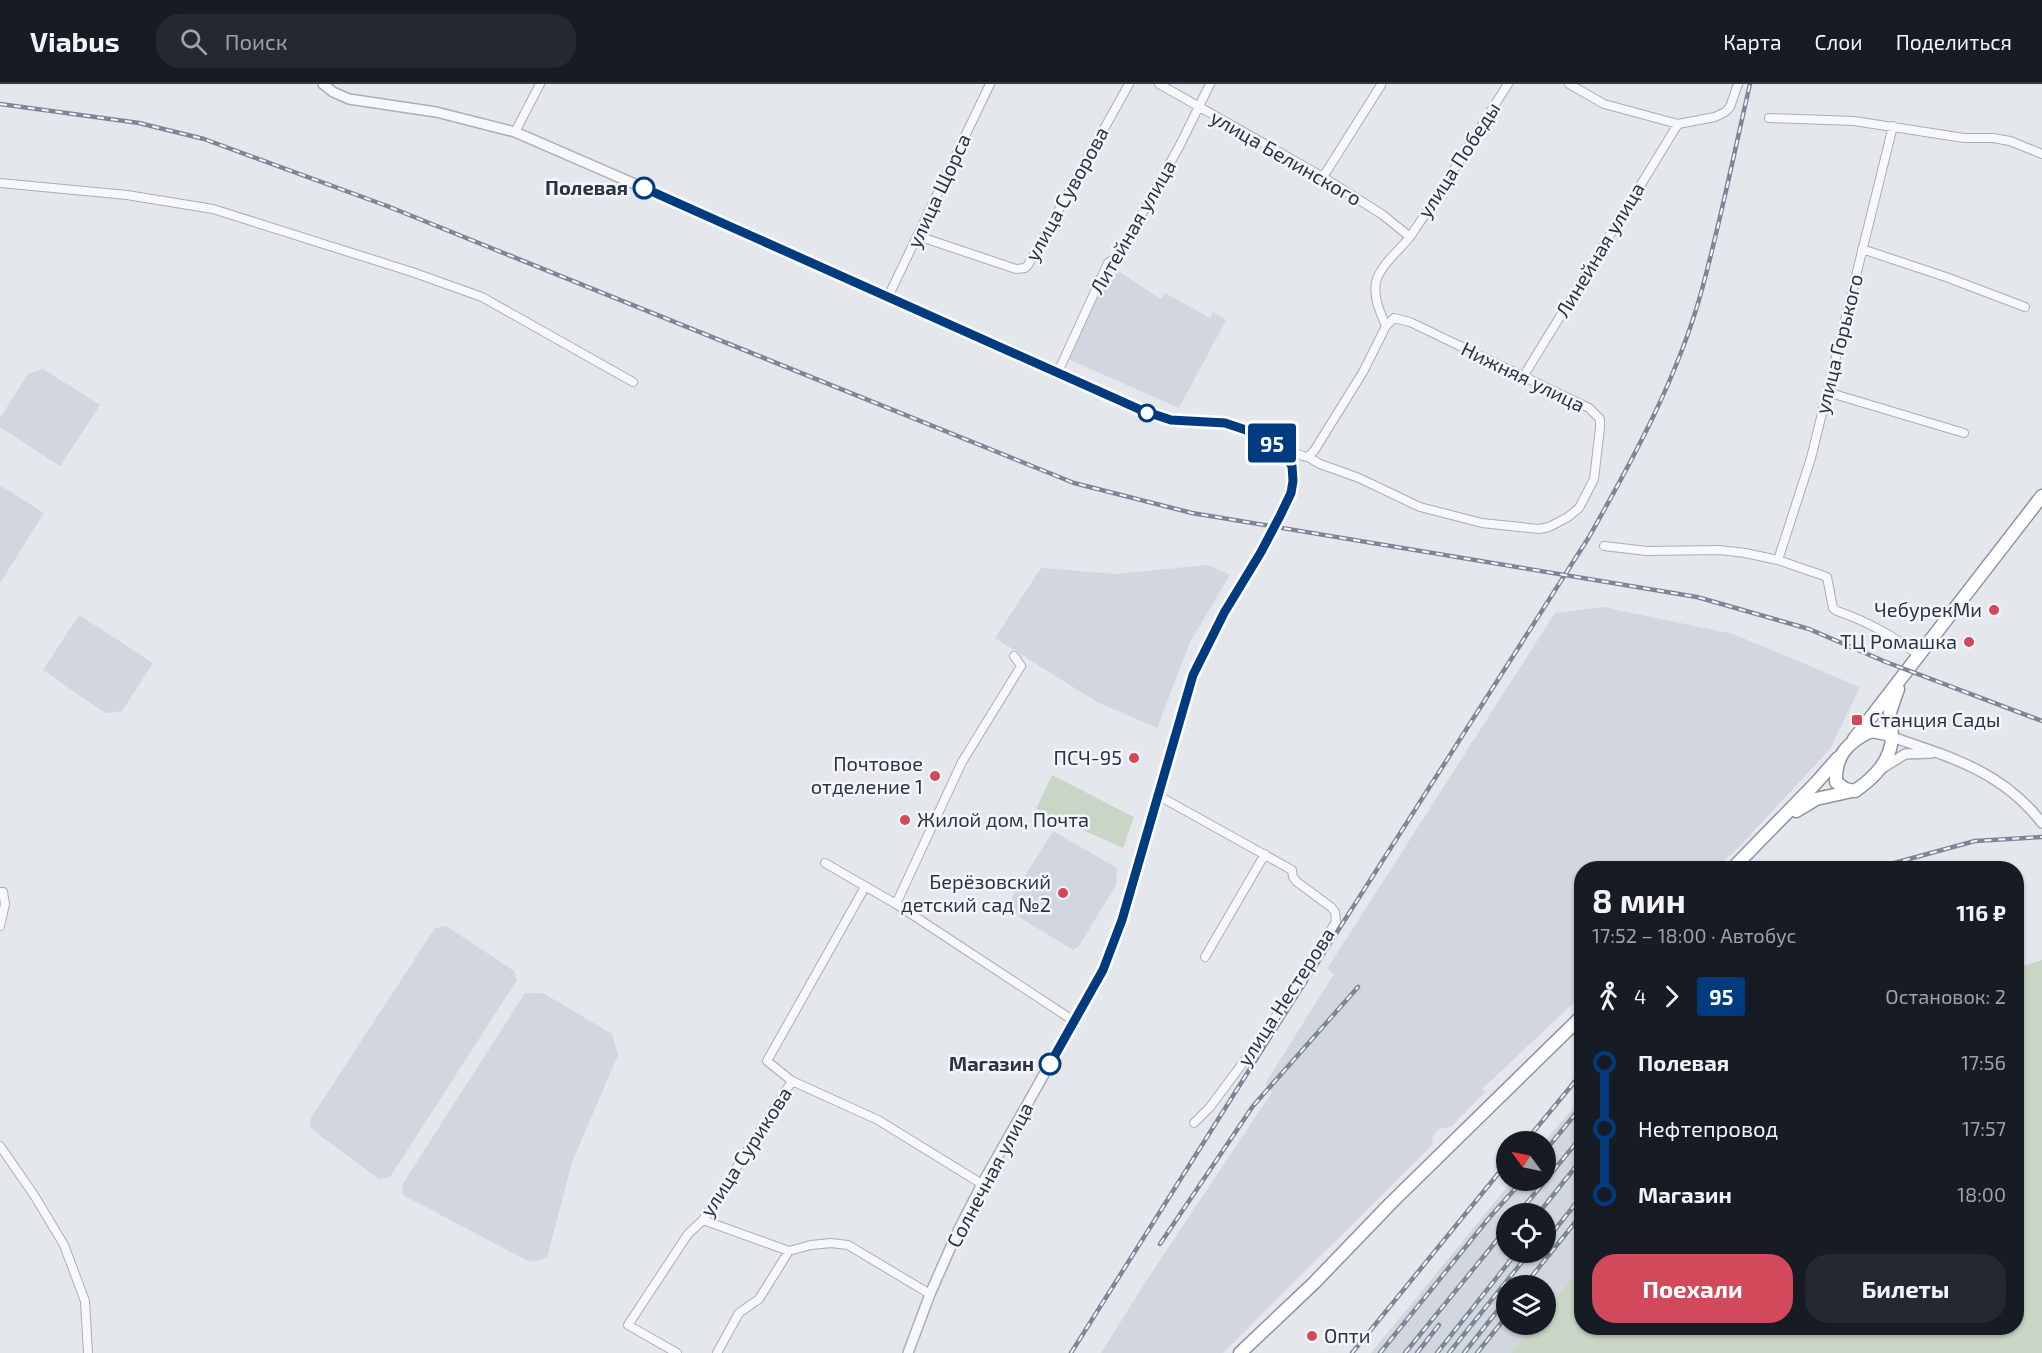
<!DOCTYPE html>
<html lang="ru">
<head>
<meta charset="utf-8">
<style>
  body { margin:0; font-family:"Exo 2",sans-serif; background:#242831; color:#f1f3f6; height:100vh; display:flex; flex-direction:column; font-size:22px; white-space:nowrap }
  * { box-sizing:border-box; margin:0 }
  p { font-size:20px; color:#9ea1a6 }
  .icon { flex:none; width:33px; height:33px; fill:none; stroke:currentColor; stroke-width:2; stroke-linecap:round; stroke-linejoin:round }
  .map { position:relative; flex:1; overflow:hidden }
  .panel { position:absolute; left:1574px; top:777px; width:450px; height:474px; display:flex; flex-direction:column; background:#171b24; border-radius:24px; box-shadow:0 2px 4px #0004 }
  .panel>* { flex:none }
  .badge { padding:0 12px; border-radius:4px; font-size:21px; line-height:39px }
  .needle { width:39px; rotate:303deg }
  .buttons { position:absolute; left:1496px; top:1047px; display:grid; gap:12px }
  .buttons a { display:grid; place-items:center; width:60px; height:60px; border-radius:50%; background:#171b24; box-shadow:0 2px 4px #0004; font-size:30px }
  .map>.badge { position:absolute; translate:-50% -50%; box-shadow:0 0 0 3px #fff }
  .legs { display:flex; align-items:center; gap:9px; height:66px; padding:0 18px; font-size:20px }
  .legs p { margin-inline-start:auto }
  .headline { display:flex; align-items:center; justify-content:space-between; height:102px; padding:0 18px }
  h1 { font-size:33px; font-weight:700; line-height:45px }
  .primary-button { display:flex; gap:12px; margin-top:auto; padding:12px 18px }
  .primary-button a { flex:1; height:69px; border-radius:24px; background:#d1495b; color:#fff; font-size:24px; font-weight:700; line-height:69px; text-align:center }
  .primary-button a+a { background:#242831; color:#f1f3f6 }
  ul { padding:0 18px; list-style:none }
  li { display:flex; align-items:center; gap:21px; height:66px; font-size:22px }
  li i { display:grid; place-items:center; width:9px; height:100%; margin:0 8px; background:currentColor }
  li i::after { content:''; width:15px; height:15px; margin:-8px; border:4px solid; border-radius:50%; background:#171b24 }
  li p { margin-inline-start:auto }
  li:first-child i { background:linear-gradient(#0000 50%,currentColor 0) }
  li:last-child i { background:linear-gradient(currentColor 50%,#0000 0) }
  header { display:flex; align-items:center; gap:36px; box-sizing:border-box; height:84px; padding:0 30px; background:#171b24; border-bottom:2px solid #363941 }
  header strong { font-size:28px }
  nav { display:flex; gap:33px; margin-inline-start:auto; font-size:21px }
  .search { width:420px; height:54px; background:#242831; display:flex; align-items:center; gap:15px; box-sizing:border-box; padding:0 21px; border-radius:24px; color:#9ea1a6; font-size:22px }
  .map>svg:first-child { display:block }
  .built { fill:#d2d6de; fill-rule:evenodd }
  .green { fill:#c9d6c5 }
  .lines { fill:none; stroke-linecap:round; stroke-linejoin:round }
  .minor-casing { stroke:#a9aeb7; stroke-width:10 }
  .tertiary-casing { stroke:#a9aeb7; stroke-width:12 }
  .trunk-casing { stroke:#8b94a3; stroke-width:15 }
  .minor { stroke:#f7f8fa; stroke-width:8 }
  .tertiary { stroke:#f7f8fa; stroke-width:9 }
  .trunk { stroke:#fff; stroke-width:12 }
  .rail-casing { stroke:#7d8696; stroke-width:4.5 }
  .rail { stroke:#f4f6f9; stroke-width:2; stroke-dasharray:7; stroke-linecap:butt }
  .line-1-casing { stroke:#fff; stroke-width:14 }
  .line-1 { stroke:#003b80; stroke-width:9 }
  .stop-1-dot { fill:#fff; stroke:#003b80; stroke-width:3 }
  .poi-dot { fill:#d1495b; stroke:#f4f6f9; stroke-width:2 }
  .labels { text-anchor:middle; stroke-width:5; stroke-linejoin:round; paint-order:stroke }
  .street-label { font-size:20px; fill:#2b3445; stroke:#f4f6f9 }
  .stop-label { font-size:20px; font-weight:bold; fill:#2b3445; stroke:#f4f6f9; text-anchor:end }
  .poi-label { font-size:20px; fill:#2b3445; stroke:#f4f6f9; text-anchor:end }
</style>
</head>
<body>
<header>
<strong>Viabus</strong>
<div class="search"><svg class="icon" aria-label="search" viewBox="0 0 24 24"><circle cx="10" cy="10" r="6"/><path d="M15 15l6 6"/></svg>Поиск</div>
<nav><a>Карта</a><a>Слои</a><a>Поделиться</a></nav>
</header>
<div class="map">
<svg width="2042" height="1269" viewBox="0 0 2042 1269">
  <rect width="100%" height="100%" fill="#e4e7ec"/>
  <path class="built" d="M1110,182L1161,215L1165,209L1210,234L1213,228L1226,236L1179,324L1068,275Z
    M43,285L100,321L60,382L0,343V334L28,290Z
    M0,401L44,429L0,499Z
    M1208,481L1230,491L1190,558L1157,644L1097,618L995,554L1041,484L1114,490Z
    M1603,523L1733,550L1860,603L1830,665L1738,764L1716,784H1581V912L1482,1005L1485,1008L1451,1043L1439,1045L1433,1052L1431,1062L1223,1269H1101L1145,1199L1272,1008L1265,1000L1334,890L1327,885L1555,529Z
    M79,531L153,579L122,627L105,629L43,586Z
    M1053,747L1117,784L1116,801L1079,862L1073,866L1019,833L1010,816Z
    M446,842L514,887L517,896L390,1093L379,1095L310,1044L311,1034L435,844Z
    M525,909H543L612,950L618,971L572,1078L547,1174L530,1178L403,1111L402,1101Z
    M1581,1015V1183L1545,1227V1202H1506V1240L1534,1241L1511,1269H1371L1512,1097L1545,1096V1057ZM1506,1130H1545V1168H1506Z"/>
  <path class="green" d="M1052,691L1134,733L1123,764L1036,725Z
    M2042,876V1269H1511L1534,1241L1545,1240V1227L1581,1183V1244H2016V884Z"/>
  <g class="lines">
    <g class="minor-casing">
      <path id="minor" d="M1159,0L1323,93L1383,131L1410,153
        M1569,0L1604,20L1678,40L1715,33L1725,28L1730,23L1738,0
        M1769,34L1854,37L1964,54H1993L2010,57L2042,70
        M515,48L540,0
        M1323,93L1381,1
        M0,99L127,111L213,125L412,188L482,213L633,298
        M918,152L1016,185L1025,184L1028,181L1129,0
        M1862,165L1946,193L2025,223
        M888,213L990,0
        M1058,288L1108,179L1119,171L1180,61L1210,0
        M1523,293L1678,40
        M1827,308L1964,349
        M1274,360L1303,372L1308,373L1314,367L1363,288L1386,242C1380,228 1373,213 1376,198C1381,179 1401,166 1412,150C1445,101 1476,50 1508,0
        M1308,373L1320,380L1359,394L1420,423L1482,439L1539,445L1549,443L1568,433L1579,424L1594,395L1600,344V335L1589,324L1410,238L1394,234L1386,242
        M1604,462L1647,467L1719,466L1745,469L1778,476L1827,493L1833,524L1837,527C1869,538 1893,552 1920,572
        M1778,476L1811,374L1893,42
        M1159,712L1292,786L1293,793L1297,798L1331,823L1335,828L1336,838L1266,948L1210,1023L1194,1039
        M825,779L896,820L1074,937
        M0,808H3L5,820L0,842
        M896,820L962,678L1021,582L1014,572
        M1205,873L1265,770
        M792,997L878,1036L982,1100
        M0,1062L34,1111L64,1161L85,1217L88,1269
        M703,1136L789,1167L811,1161L831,1159L848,1161L930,1210
        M677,1269L628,1241L688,1150L703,1136L792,997L767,977L865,803
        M717,1269L739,1229L759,1215L789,1167"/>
    </g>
    <g class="tertiary-casing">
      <path id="tertiary" d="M323,0L333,8L349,15L436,28L515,48L644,104L1141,326L1171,336L1225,339L1247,346L1271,359L1284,371L1292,382L1293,389L1291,409L1261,468L1212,551L1193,592L1122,836L1103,886L982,1100L956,1151L930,1210L908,1269
        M1892,653C1951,673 2003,688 2042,739
        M1881,685L1905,670L1932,669"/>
    </g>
    <g class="trunk-casing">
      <path id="trunk" d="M1871,647L1892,651C1892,676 1875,693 1855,707L1845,705L1836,698C1835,671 1848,658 1871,647Z
        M1892,651L1890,628L1898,605
        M1854,655L2042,412
        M1796,727L1816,715L1852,707
        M1733,784L1815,700L1838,674
        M1240,1269L1314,1199L1391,1119L1581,933"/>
    </g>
    <use href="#minor" class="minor"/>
    <use href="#tertiary" class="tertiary"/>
    <use href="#trunk" class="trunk"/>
    <g class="rail-casing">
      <path id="rail" d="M0,20L139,39L204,55L387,122L1074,399L1192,429L1697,513L1809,545L1886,578L2042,637
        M1876,784L1975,757L2042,753
        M1525,1058L1581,990
        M1545,1067L1581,1023
        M1518,1130L1581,1053
        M1538,1130L1581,1076
        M1545,1158L1581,1113
        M1160,1160L1253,1022L1358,903
        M1524,1202L1581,1131
        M1071,1269L1265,961L1589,453C1633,375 1677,295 1701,209C1720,140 1734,69 1750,0
        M1352,1269L1506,1080
        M1380,1269L1489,1134L1523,1096
        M1405,1269L1506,1145
        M1417,1269L1439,1241
        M1437,1269L1517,1168
        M1449,1269L1530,1168
        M1464,1269L1506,1216
        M1477,1269L1506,1233"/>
    </g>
    <use href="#rail" class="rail"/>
  </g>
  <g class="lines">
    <g class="line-1-casing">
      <path id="line-1" d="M644,104L1141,326L1171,336L1225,339L1246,346L1279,365L1292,382L1293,397L1291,409L1280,432L1261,468L1224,529L1193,591L1122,836L1103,886L1050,980"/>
    </g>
    <use href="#line-1" class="line-1"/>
  </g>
  <g class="stop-1-dot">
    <circle cx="644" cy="104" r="10"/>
    <circle cx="1147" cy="329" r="8"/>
    <circle cx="1050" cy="980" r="10"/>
  </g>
  <g class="poi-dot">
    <circle cx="1994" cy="526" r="6"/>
    <circle cx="1969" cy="558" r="6"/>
    <rect x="1851" y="630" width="12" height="12" rx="3"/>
    <circle cx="1134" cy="674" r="6"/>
    <circle cx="935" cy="692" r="6"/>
    <circle cx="905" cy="736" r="6"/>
    <circle cx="1063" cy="809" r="6"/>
    <circle cx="1312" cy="1252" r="6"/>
  </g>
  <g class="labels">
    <g class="street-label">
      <text transform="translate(1286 74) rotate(30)" y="7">улица Белинского</text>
      <text transform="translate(1459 76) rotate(-57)" y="7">улица Победы</text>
      <text transform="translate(939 107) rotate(-65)" y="7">улица Щорса</text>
      <text transform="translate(1067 110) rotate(-61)" y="7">улица Суворова</text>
      <text transform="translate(1133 143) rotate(-60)" y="7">Литейная улица</text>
      <text transform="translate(1600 166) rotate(-59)" y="7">Линейная улица</text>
      <text transform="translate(1839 260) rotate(-76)" y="7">улица Горького</text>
      <text transform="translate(1523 293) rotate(26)" y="7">Нижняя улица</text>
      <text transform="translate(1286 913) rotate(-57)" y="7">улица Нестерова</text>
      <text transform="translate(746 1068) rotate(-57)" y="7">улица Сурикова</text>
      <text transform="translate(990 1091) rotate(-62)" y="7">Солнечная улица</text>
    </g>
    <g class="stop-label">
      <text x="628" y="111">Полевая</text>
      <text x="1034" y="987">Магазин</text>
    </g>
    <g class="poi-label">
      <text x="1982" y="533">ЧебурекМи</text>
      <text x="1957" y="565">ТЦ Ромашка</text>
      <text x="1869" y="643" text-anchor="start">Станция Сады</text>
      <text x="1122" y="681">ПСЧ-95</text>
      <text x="923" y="687">Почтовое<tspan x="923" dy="23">отделение 1</tspan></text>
      <text x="917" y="743" text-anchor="start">Жилой дом, Почта</text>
      <text x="1051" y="805">Берёзовский<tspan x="1051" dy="23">детский сад №2</tspan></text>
      <text x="1324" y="1259" text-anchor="start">Опти</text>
    </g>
  </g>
</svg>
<div class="buttons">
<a><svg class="needle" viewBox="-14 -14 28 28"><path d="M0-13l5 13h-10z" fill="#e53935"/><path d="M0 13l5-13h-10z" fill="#9ea1a6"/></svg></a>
<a><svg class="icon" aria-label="locate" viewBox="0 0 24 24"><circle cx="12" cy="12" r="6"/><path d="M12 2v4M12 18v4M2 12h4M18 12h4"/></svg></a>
<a><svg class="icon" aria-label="layers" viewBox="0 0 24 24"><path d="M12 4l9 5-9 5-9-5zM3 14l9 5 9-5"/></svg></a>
</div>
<b class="badge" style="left:1272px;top:359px;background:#003b80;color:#fff">95</b>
<section class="panel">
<div class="headline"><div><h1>8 мин</h1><p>17:52 – 18:00 · Автобус</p></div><b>116 ₽</b></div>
<div class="legs"><svg class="icon" aria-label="walk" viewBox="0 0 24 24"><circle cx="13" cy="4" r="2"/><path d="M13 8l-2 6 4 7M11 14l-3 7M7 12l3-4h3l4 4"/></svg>4<svg class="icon" aria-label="forward" viewBox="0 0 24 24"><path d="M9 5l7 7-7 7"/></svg><b class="badge" style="background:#003b80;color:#fff">95</b><p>Остановок: 2</p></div>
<ul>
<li><i style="color:#003b80"></i><b>Полевая</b><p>17:56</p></li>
<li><i style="color:#003b80"></i><span>Нефтепровод</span><p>17:57</p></li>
<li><i style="color:#003b80"></i><b>Магазин</b><p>18:00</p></li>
</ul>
<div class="primary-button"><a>Поехали</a><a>Билеты</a></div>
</section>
</div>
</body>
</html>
